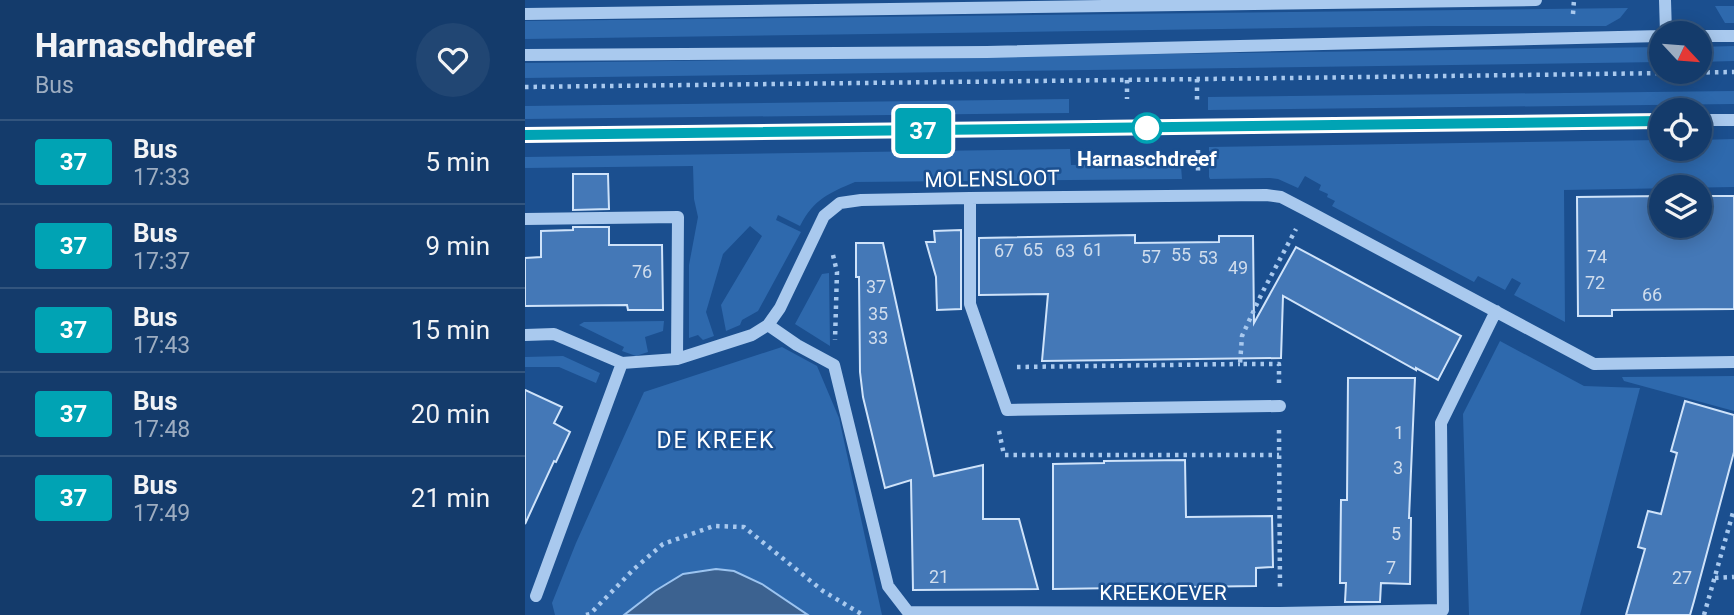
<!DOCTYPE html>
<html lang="en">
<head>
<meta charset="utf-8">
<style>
  body { margin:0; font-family:Roboto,sans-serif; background:#214673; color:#f1f3f6; height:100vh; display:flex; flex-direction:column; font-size:26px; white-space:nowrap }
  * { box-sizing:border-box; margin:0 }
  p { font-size:23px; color:#9dadc1 }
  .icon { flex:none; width:38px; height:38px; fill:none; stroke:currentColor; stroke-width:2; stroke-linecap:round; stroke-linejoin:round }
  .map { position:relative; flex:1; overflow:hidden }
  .panel { display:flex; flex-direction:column; background:#143b6b; width:525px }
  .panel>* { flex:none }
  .badge { padding:0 14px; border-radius:5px; font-size:24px; line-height:46px }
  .needle { width:46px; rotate:116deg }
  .buttons { position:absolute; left:1124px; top:21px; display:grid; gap:14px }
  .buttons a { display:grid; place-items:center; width:63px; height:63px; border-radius:50%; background:#143b6b; box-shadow:0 4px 18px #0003,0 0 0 2px #33557e; font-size:35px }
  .map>.badge { position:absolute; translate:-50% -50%; box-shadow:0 0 0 4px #fff }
  .round { display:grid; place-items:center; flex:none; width:74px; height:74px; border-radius:37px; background:#214673 }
  .summary { display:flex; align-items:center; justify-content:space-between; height:119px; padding:0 35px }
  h1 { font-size:33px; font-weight:800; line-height:52px }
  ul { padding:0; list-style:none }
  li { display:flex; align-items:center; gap:21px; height:84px; padding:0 35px; border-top:2px solid #33557e }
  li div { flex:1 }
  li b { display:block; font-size:26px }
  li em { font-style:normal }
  li .badge { min-width:77px; font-weight:700; text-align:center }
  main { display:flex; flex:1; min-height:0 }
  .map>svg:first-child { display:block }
  .green { fill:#2e69ad }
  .water { fill:#3c6290; stroke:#9cc4f0; stroke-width:2 }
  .building { fill:#4478b7; stroke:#cfe3fa; stroke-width:2 }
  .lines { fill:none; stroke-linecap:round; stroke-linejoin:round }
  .path { stroke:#a9c9ee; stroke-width:4.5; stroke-dasharray:3.5 5; stroke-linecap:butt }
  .minor { stroke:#a9c9ee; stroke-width:12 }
  .line-casing { stroke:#fff; stroke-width:16 }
  .line { stroke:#00a3b4; stroke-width:10 }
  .stop-dot { fill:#fff; stroke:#00a3b4; stroke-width:3.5 }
  .labels { text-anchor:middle; stroke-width:5; stroke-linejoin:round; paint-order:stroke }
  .number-label { font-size:18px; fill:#d0dded }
  .stop-label { font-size:21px; font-weight:bold; fill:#fff; stroke:#1b4f8f }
  .street-label { font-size:21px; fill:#fff; stroke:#1b4f8f }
  .neighbourhood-label { font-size:23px; letter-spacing:2px; fill:#fff; stroke:#1b4f8f }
</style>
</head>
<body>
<main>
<section class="panel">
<div class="summary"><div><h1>Harnaschdreef</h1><p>Bus</p></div><a class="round"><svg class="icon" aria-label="heart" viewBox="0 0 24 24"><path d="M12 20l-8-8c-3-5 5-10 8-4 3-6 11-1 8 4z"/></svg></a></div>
<ul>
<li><span class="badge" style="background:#00a3b4;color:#fff">37</span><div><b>Bus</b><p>17:33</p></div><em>5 min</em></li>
<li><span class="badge" style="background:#00a3b4;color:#fff">37</span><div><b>Bus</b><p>17:37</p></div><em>9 min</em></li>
<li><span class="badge" style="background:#00a3b4;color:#fff">37</span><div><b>Bus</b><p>17:43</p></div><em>15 min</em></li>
<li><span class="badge" style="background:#00a3b4;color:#fff">37</span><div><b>Bus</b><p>17:48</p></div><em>20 min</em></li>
<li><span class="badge" style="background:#00a3b4;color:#fff">37</span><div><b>Bus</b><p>17:49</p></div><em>21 min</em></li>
</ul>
</section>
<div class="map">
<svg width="1209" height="615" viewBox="0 0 1209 615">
  <rect width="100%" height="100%" fill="#1b4f8f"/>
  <path class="green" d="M1190,6H1209V23H1200Z
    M1103,8L1095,18L1081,26H906L0,39V21Z
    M1209,46V61L1174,62V47Z
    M1136,47V62L0,78V63Z
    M1209,91V104L683,110V97Z
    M544,99V113L0,119V106Z
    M1209,139V187L1039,190L1040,322L989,295L996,283L987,278L980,290L953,276L949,282L807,206L810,201L802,197L803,194L794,190L796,185L780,176L773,188L753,179L745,178L685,179L684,177V147L1136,140V149H1174V140Z
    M545,149L546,165L634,163V167L656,166L657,179L330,182C304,193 289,199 275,226L253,215L251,220L276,232L233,311L217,320L215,325L201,331L196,305L237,236L225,226L198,254L181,312L189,336L178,340L173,335L164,338V265L173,217L169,199L168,166L0,168V157Z
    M304,273L305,346L270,324L297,274Z
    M139,321L138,331L120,337L123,352L111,356L97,351L99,347L54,325L59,322Z
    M975,341L1059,386L1115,388L1055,615H944L938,414Z
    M257,347L292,366L314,418L357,615H283L237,584L130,591L99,615H30L27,603L51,543L119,392Z
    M38,356L75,373L71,383L34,367H0V357Z
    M1209,376V411L1099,381L1097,377Z"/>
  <path class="water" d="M191,569L209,571L237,584L283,615H99L130,591L158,574Z"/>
  <path class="building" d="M48,174H83L84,209L48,210Z
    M1136,196V226H1174V196H1209V309L1087,310V316H1053L1052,197Z
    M48,227H84V245H137L138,310H103L102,305L0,306V258L16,257V231L48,230Z
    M436,230V309L412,310L411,277L401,242H410L409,231Z
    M610,235V243L694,242V236H728L729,323L771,247L936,336L913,380L891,368V370L758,296L756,358L517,361L523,294L454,295V238Z
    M331,243H358L409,476L458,465V519H494L513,589L388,590L386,480L360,488L338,397L335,372L334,277H331Z
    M823,378H890L884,518H886L885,584L856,583L855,602H820L821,583H815L816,500H822Z
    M0,390L37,407L29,423L45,432L31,462L29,461L0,524Z
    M1160,401L1209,415V452L1169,601L1165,615H1101L1120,549L1113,547L1123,511L1136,514L1152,453L1146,451Z
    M660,460L661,517L747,516L748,567L731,568V586L528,589V464L579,463V461Z"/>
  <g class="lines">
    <path class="path" d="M1048,14L1049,0
      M672,79V103
      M602,80V99
      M0,87C403,82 806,78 1209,72
      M673,150V173
      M650,157H673
      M308,255L312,272L310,340
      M492,367L715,364
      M754,383V364H715L717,336L737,293L771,229
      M754,430L755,589
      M474,431L479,455H754
      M1190,578L1209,577
      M61,615L65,614L109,569L138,544L189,526L219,527L298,591L338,615
      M1179,615L1209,509"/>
    <path class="minor" d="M1140,0L1141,33
      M0,14L1011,0
      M1174,36H1209
      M0,55L462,52L1136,36
      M1174,120H1209
      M0,135L1136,121
      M445,198V304L482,410L755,406
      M0,219L153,217L152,359
      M243,325L272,345L309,365L363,586L383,612L755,613L918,610L916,423L971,311
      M0,335L29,334L97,363L152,359L227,335L243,325L255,308L299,216L315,203L336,200L445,198L741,195L756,197L781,210L1069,364L1209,362
      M11,596L97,363"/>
  </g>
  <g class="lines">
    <g class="line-casing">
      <path id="line" d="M0,135L1136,121"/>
    </g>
    <use href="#line" class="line"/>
  </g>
  <circle class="stop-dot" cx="622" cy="128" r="14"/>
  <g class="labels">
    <g class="number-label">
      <text x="508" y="256">65</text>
      <text x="568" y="256">61</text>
      <text x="479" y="257">67</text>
      <text x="540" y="257">63</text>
      <text x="656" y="261">55</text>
      <text x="626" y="263">57</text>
      <text x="1072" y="263">74</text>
      <text x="683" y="264">53</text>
      <text x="713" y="274">49</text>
      <text x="117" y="278">76</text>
      <text x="1070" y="289">72</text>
      <text x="351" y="293">37</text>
      <text x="1127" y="301">66</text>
      <text x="353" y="320">35</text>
      <text x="353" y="344">33</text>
      <text x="874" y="439">1</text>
      <text x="873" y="474">3</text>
      <text x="871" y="540">5</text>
      <text x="866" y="574">7</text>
      <text x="414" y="583">21</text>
      <text x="1157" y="584">27</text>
    </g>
    <g class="stop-label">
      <text x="622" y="166">Harnaschdreef</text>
    </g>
    <g class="street-label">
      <text transform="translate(467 179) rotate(-1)" y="7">MOLENSLOOT</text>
      <text x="638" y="600">KREEKOEVER</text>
    </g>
    <g class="neighbourhood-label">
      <text x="191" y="448">DE KREEK</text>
    </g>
  </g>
</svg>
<div class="buttons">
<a><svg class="needle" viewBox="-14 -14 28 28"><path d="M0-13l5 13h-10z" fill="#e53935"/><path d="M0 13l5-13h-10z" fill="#9dadc1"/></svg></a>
<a><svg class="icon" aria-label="locate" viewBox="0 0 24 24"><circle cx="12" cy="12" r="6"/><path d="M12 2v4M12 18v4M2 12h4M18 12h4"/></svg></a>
<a><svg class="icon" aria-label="layers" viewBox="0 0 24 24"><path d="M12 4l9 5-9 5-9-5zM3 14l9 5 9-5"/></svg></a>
</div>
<b class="badge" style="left:398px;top:131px;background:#00a3b4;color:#fff">37</b>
</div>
</main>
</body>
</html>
